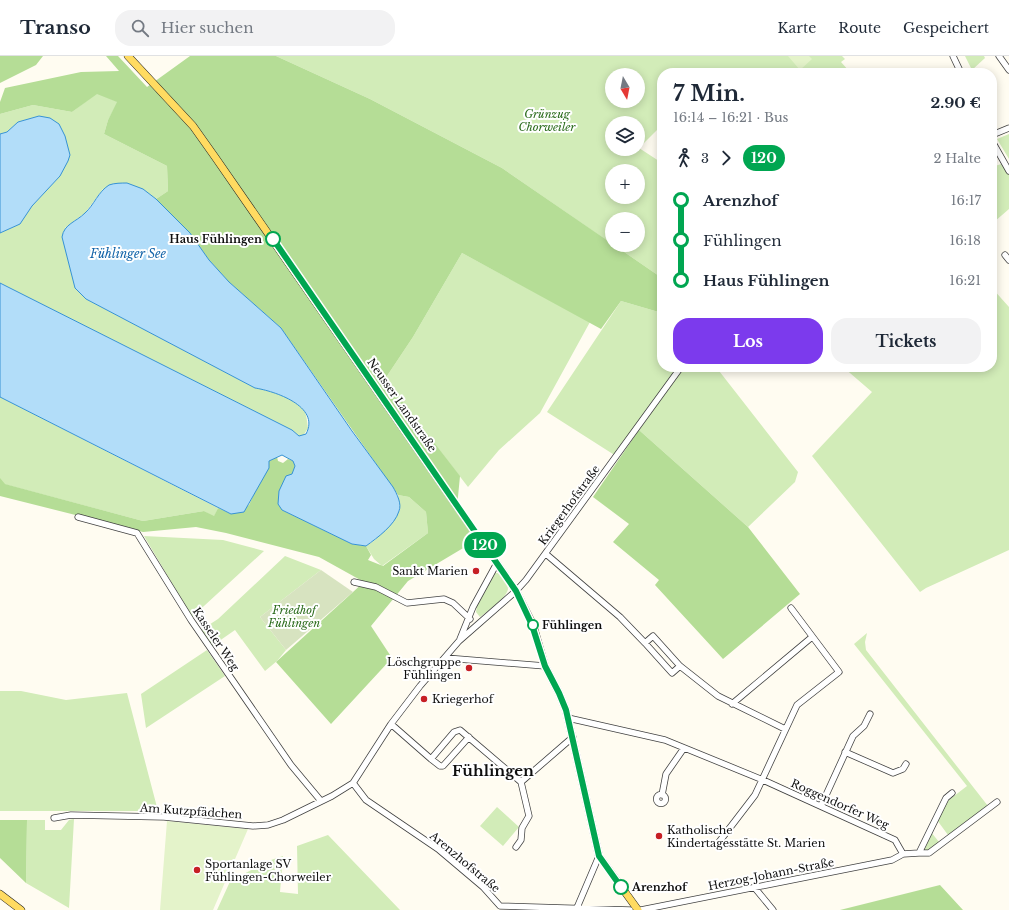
<!DOCTYPE html>
<html lang="de">
<head>
<meta charset="utf-8">
<style>
  body { margin:0; font-family:"Libre Baskerville",serif; background:#f2f2f3; color:#1f2937; height:100vh; display:flex; flex-direction:column; font-size:15px; white-space:nowrap }
  * { box-sizing:border-box; margin:0 }
  p { font-size:13px; color:#747a83 }
  .icon { flex:none; width:22px; height:22px; fill:none; stroke:currentColor; stroke-width:2; stroke-linecap:round; stroke-linejoin:round }
  .map { position:relative; flex:1; overflow:hidden }
  .details { position:absolute; left:657px; top:12px; width:340px; height:304px; display:flex; flex-direction:column; background:#fff; border-radius:16px; box-shadow:0 2px 10px #0003 }
  .details>* { flex:none }
  .badge { padding:0 8px; border-radius:13px; font-size:14px; line-height:26px }
  .needle { width:26px; rotate:170deg }
  .tools { position:absolute; left:605px; top:12px; display:grid; gap:8px }
  .tools a { display:grid; place-items:center; width:40px; height:40px; border-radius:50%; background:#fff; box-shadow:0 2px 10px #0003; font-size:20px }
  .map>.badge { position:absolute; translate:-50% -50%; box-shadow:0 0 0 2px #fff }
  .legs { display:flex; align-items:center; gap:6px; height:44px; padding:0 16px; font-size:13px }
  .legs p { margin-inline-start:auto }
  .summary { display:flex; align-items:center; justify-content:space-between; height:68px; padding:0 16px }
  h1 { font-size:22px; font-weight:700; line-height:30px }
  .action { display:flex; gap:8px; margin-top:auto; padding:8px 16px }
  .action a { flex:1; height:46px; border-radius:16px; background:#7c3aed; color:#fff; font-size:16px; font-weight:700; line-height:46px; text-align:center }
  .action a+a { background:#f2f2f3; color:#1f2937 }
  ul { padding:0 16px; list-style:none }
  li { display:flex; align-items:center; gap:14px; height:40px; font-size:15px }
  li i { display:grid; place-items:center; width:6px; height:100%; margin:0 5px; background:currentColor }
  li i::after { content:''; width:10px; height:10px; margin:-5px; border:3px solid; border-radius:50%; background:#fff }
  li p { margin-inline-start:auto }
  li:first-child i { background:linear-gradient(#0000 50%,currentColor 0) }
  li:last-child i { background:linear-gradient(currentColor 50%,#0000 0) }
  header { display:flex; align-items:center; gap:24px; box-sizing:border-box; height:56px; padding:0 20px; background:#fff; border-bottom:1px solid #e0e1e3 }
  header strong { font-size:19px }
  nav { display:flex; gap:22px; margin-inline-start:auto; font-size:14px }
  .search { width:280px; height:36px; background:#f2f2f3; display:flex; align-items:center; gap:10px; box-sizing:border-box; padding:0 14px; border-radius:16px; color:#747a83; font-size:15px }
  .map>svg:first-child { display:block }
  .green { fill:#d2ecb8; fill-rule:evenodd }
  .forest { fill:#b5dd96 }
  .cemetery { fill:#d7e3c0 }
  .pitch { fill:#e4f3ca }
  .water { fill:#b2ddf9; stroke:#3692d4 }
  .lines { fill:none; stroke-linecap:round; stroke-linejoin:round }
  .minor-casing { stroke:#424242; stroke-width:7 }
  .major-casing { stroke:#202020; stroke-width:8 }
  .minor { stroke:#fff; stroke-width:5.5 }
  .major { stroke:#ffdb61; stroke-width:7 }
  .line-1-casing { stroke:#fff; stroke-width:9 }
  .line-1 { stroke:#00a651; stroke-width:6 }
  .stop-1-dot { fill:#fff; stroke:#00a651; stroke-width:2 }
  .poi-dot { fill:#c61f24; stroke:#fff; stroke-width:1.5 }
  .labels { text-anchor:middle; stroke-width:4; stroke-linejoin:round; paint-order:stroke }
  .park-label { font-size:11px; font-style:italic; fill:#2a6b1b; stroke:#fff }
  .stop-label { font-size:11px; font-weight:bold; fill:#0f0f0f; stroke:#fff; text-anchor:start }
  .street-label { font-size:11px; fill:#0f0f0f; stroke:#fff }
  .poi-label { font-size:11px; fill:#0f0f0f; stroke:#fff; text-anchor:start }
  .water-label { font-size:12px; font-style:italic; fill:#1163a8; stroke:#fff }
  .district-label { font-size:15px; font-weight:bold; fill:#0f0f0f; stroke:#fff }
</style>
</head>
<body>
<header>
<strong>Transo</strong>
<div class="search"><svg class="icon" aria-label="search" viewBox="0 0 24 24"><circle cx="10" cy="10" r="6"/><path d="M15 15l6 6"/></svg>Hier suchen</div>
<nav><a>Karte</a><a>Route</a><a>Gespeichert</a></nav>
</header>
<div class="map">
<svg width="1009" height="854" viewBox="0 0 1009 854">
  <rect width="100%" height="100%" fill="#fffcf1"/>
  <path class="green" d="M276,0H842L845,3L841,6L849,15L848,16L842,13L837,17H662V69L639,92L662,107V222L614,189H638V163H612V188L502,112L370,43ZM612,19H638V45H612ZM612,67H638V93H612ZM612,115H638V141H612Z
    M965,0H984L985,2L972,14Z
    M97,37L118,46L108,64L104,78L167,110L168,135L156,143L143,133H103L85,157L65,172L75,232L86,243L255,332C271,334 297,341 305,356C307,361 307,367 308,372L303,380H299L292,374L0,227V177L20,168L32,150L60,120L39,60L18,66L7,76L0,78V58L33,49L72,56Z
    M1009,78V103L997,83Z
    M1001,108L1009,119V153L994,166L992,163V111Z
    M462,197L590,266L540,357L499,394L468,431L385,323L413,281Z
    M992,232L1009,251V494L926,532L920,536L812,400L872,336L843,311H992Z
    M621,245L662,257V311H679L616,400L547,356Z
    M684,311H716L798,416L795,426L748,471L639,374Z
    M0,341L218,452L214,461L204,455L143,465L0,427Z
    M398,439L409,441L426,456L428,477L382,510L374,503L366,490L375,484L400,454Z
    M144,480L223,484L264,495L192,561Z
    M285,500L321,514L260,561L286,594L277,605L265,615L235,574L212,590L201,574L218,563Z
    M495,517H498C501,521 508,528 508,533C506,543 489,554 480,561L476,556L477,550Z
    M867,577L865,586L866,594L988,750L948,779L937,764L945,747L967,730L854,588Z
    M207,594L225,620L146,672L141,638Z
    M0,635H21L66,644L127,637L158,755H0Z
    M497,751L519,771L503,790L480,770Z
    M74,763L69,852L26,827L27,764H45V774H61L69,764Z
    M931,776L939,786L927,795L923,794Z
    M328,779L400,854H217L233,819L238,821L268,805L283,800L280,836L298,838L297,790Z"/>
  <path class="forest" d="M0,0H43L36,9L0,27Z
    M106,0H118L147,31L190,0H276L370,43L502,112L662,222V257L621,245L601,273L462,197L413,281L385,323L460,420L457,451L480,482L408,525L371,570L392,602L331,668L276,606L364,526L319,501L226,477L196,471L143,476L0,440V422L5,428L143,465L204,455L214,460L218,452L231,458L249,449L269,405L277,401L278,405L283,407L288,403L293,405L295,410L282,454L352,488L366,490L371,499L368,504L383,510L428,477L426,456L409,441L398,439L281,272L229,226L209,204L190,177L156,143L168,135L167,110L104,78L108,64L117,46L97,38L72,56L33,49L0,58V46L5,32L81,16L119,15Z
    M639,374L748,471L800,538L723,603L655,529L659,524L613,486L629,468L593,441Z
    M0,764H27L26,827L0,802Z
    M940,829L963,854H840Z"/>
  <path class="cemetery" d="M321,514L353,536L286,594L260,561Z"/>
  <path class="pitch" d="M788,0H809L812,3L800,14Z
    M167,765L248,773L213,854H160Z"/>
  <path class="water" d="M39,60L50,62L59,68L65,80L70,99L68,105L60,120L32,150L20,168L0,177V78L7,76L18,66Z
    M127,127L143,133L156,143L190,177L209,204L229,226L281,272L352,375L393,431C397,438 402,448 399,455C395,469 377,482 366,490L352,488L282,454L278,448L279,435L286,420L292,418L295,410L293,405L282,399L269,405V412L244,456L231,458L0,341V227L292,374L299,380L306,378C321,350 274,335 255,332L86,243L75,232L62,181C64,168 76,166 85,157C94,149 98,136 109,129C114,127 122,127 127,127Z"/>
  <g class="lines">
    <g class="minor-casing">
      <path id="minor" d="M953,0L961,17
        M999,0L1009,14
        M992,79L1009,72
        M992,85L1009,115
        M1005,199L1009,204
        M78,461L137,477L191,564L291,709L321,745
        M546,498L620,561L645,587L653,580L680,610L718,640L785,673
        M354,526L376,531L407,547L444,543L453,547L470,563
        M460,583L473,551L497,507
        M645,587L672,617L680,610
        M446,602L545,610
        M732,648L812,581
        M568,662L665,684L763,724L895,784L903,798L919,797L946,742L952,737
        M391,668L431,703L454,676L460,674L521,726L573,681
        M845,696L893,717L903,713L906,708
        M431,703L440,710H443L469,681
        M353,727L366,744L438,793L483,831L500,850L630,854
        M656.5 743a4.5 4.5 0 1 1 9 0a4.5 4.5 0 1 1-9 0Z
        M662,739L666,718L684,692
        M821,750L853,680L864,670L870,658
        M54,762L71,759L164,761L253,770L268,769L283,764L332,740L353,727L391,668L420,630L459,585L516,535L526,524L681,311
        M719,786L755,739L797,649L839,616L791,552
        M516,791L521,784L522,772L529,760L521,726
        M919,797H929L997,746
        M754,831L773,854
        M576,854L599,800
        M641,854L892,804L903,798"/>
    </g>
    <g class="major-casing">
      <path id="major" d="M128,0L193,70L215,101L516,535L533,569L545,610L559,637L566,654L599,800L638,854
        M0,838L21,854"/>
    </g>
    <use href="#minor" class="minor"/>
    <use href="#major" class="major"/>
  </g>
  <g class="lines">
    <g class="line-1-casing">
      <path id="line-1" d="M273,183L516,535L532,569L545,610L559,637L566,654L599,800L621,831"/>
    </g>
    <use href="#line-1" class="line-1"/>
  </g>
  <g class="stop-1-dot">
    <circle cx="273" cy="183" r="7"/>
    <circle cx="533" cy="569" r="5"/>
    <circle cx="621" cy="831" r="7"/>
  </g>
  <g class="poi-dot">
    <circle cx="476" cy="515" r="4"/>
    <circle cx="469" cy="612" r="4"/>
    <circle cx="424" cy="643" r="4"/>
    <circle cx="659" cy="780" r="4"/>
    <circle cx="197" cy="814" r="4"/>
  </g>
  <g class="labels">
    <g class="park-label">
      <text x="547" y="62">Grünzug<tspan x="547" dy="13">Chorweiler</tspan></text>
      <text x="294" y="558">Friedhof<tspan x="294" dy="13">Fühlingen</tspan></text>
    </g>
    <g class="stop-label">
      <text x="262" y="187" text-anchor="end">Haus Fühlingen</text>
      <text x="542" y="573">Fühlingen</text>
      <text x="632" y="835">Arenzhof</text>
    </g>
    <g class="street-label">
      <text transform="translate(402 349) rotate(55)" y="4">Neusser Landstraße</text>
      <text transform="translate(569 449) rotate(-54)" y="4">Kriegerhofstraße</text>
      <text transform="translate(216 583) rotate(56)" y="4">Kasseler Weg</text>
      <text transform="translate(840 748) rotate(24)" y="4">Roggendorfer Weg</text>
      <text transform="translate(191 755) rotate(4)" y="4">Am Kutzpfädchen</text>
      <text transform="translate(465 806) rotate(40)" y="4">Arenzhofstraße</text>
      <text transform="translate(771 818) rotate(-11)" y="4">Herzog-Johann-Straße</text>
    </g>
    <g class="poi-label">
      <text x="468" y="519" text-anchor="end">Sankt Marien</text>
      <text x="461" y="610" text-anchor="end">Löschgruppe<tspan x="461" dy="13">Fühlingen</tspan></text>
      <text x="432" y="647">Kriegerhof</text>
      <text x="667" y="778">Katholische<tspan x="667" dy="13">Kindertagesstätte St. Marien</tspan></text>
      <text x="205" y="812">Sportanlage SV<tspan x="205" dy="13">Fühlingen-Chorweiler</tspan></text>
    </g>
    <g class="water-label">
      <text x="128" y="202">Fühlinger See</text>
    </g>
    <g class="district-label">
      <text x="493" y="720">Fühlingen</text>
    </g>
  </g>
</svg>
<div class="tools">
<a><svg class="needle" viewBox="-14 -14 28 28"><path d="M0-13l5 13h-10z" fill="#e53935"/><path d="M0 13l5-13h-10z" fill="#747a83"/></svg></a>
<a><svg class="icon" aria-label="layers" viewBox="0 0 24 24"><path d="M12 4l9 5-9 5-9-5zM3 14l9 5 9-5"/></svg></a>
<a>+</a>
<a>−</a>
</div>
<b class="badge" style="left:485px;top:489px;background:#00a651;color:#fff">120</b>
<section class="details">
<div class="summary"><div><h1>7 Min.</h1><p>16:14 – 16:21 · Bus</p></div><b>2.90 €</b></div>
<div class="legs"><svg class="icon" aria-label="walk" viewBox="0 0 24 24"><circle cx="13" cy="4" r="2"/><path d="M13 8l-2 6 4 7M11 14l-3 7M7 12l3-4h3l4 4"/></svg>3<svg class="icon" aria-label="forward" viewBox="0 0 24 24"><path d="M9 5l7 7-7 7"/></svg><b class="badge" style="background:#00a651;color:#fff">120</b><p>2 Halte</p></div>
<ul>
<li><i style="color:#00a651"></i><b>Arenzhof</b><p>16:17</p></li>
<li><i style="color:#00a651"></i><span>Fühlingen</span><p>16:18</p></li>
<li><i style="color:#00a651"></i><b>Haus Fühlingen</b><p>16:21</p></li>
</ul>
<div class="action"><a>Los</a><a>Tickets</a></div>
</section>
</div>
</body>
</html>
